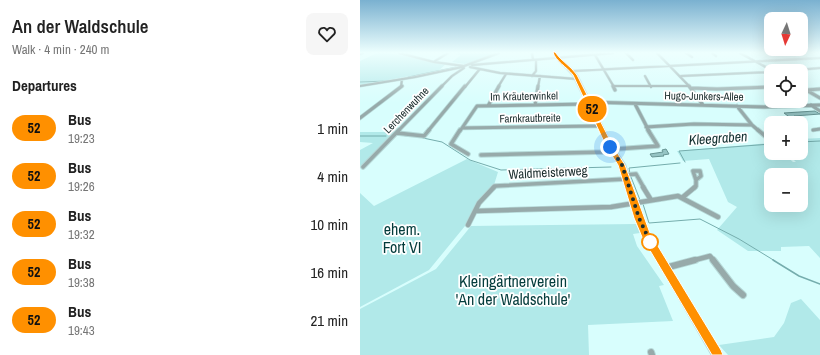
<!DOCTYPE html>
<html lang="en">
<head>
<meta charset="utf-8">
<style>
  body { margin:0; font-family:"Archivo Narrow",sans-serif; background:#f6f6f6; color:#222; height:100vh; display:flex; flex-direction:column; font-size:15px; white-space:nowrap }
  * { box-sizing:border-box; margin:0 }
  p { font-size:13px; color:#767676 }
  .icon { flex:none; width:22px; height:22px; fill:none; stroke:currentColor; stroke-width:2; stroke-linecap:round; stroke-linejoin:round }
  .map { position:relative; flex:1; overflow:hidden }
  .side { display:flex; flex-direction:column; background:#fff; width:360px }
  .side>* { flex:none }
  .badge { padding:0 8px; border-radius:13px; font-size:14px; line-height:26px }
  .needle { width:26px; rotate:184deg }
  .controls { position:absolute; left:404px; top:12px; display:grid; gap:8px }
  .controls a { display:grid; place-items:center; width:44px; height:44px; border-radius:8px; background:#fff; box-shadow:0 4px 16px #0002; font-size:20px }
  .you { position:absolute; width:20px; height:20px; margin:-10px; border:3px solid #fff; border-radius:50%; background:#1a73e8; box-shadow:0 0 0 6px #1a73e833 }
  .map>.badge { position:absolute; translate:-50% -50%; box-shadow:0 0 0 2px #fff }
  h2 { padding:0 12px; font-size:15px; line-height:36px }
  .round { display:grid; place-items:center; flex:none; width:42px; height:42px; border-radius:8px; background:#f6f6f6 }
  .head { display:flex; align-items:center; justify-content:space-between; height:68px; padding:0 12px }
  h1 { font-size:19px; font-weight:600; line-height:30px }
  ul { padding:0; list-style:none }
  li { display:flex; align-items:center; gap:12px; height:48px; padding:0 12px }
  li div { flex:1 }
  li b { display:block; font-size:15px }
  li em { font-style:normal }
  li .badge { min-width:44px; font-weight:700; text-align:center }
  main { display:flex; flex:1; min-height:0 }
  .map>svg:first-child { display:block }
  .green { fill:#b1e9e9; fill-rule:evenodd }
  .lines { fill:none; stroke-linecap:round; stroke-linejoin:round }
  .stream-far1 { stroke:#75adad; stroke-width:1 }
  .stream { stroke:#75adad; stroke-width:1.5 }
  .building { fill:#96c4c4; stroke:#679493 }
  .street-far4-casing { stroke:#b6d9d8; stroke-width:3 }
  .street-far3-casing { stroke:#b6d9d8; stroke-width:4.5 }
  .street-far2-casing { stroke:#b6d9d8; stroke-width:5.5 }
  .street-far1-casing { stroke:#b6d9d8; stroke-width:6 }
  .street-casing { stroke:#b6d9d8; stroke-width:8 }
  .secondary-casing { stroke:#b6d9d8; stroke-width:2.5 }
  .street-far4 { stroke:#97aaaa; stroke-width:2 }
  .street-far3 { stroke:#97aaaa; stroke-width:3 }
  .street-far2 { stroke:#97aaaa; stroke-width:3.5 }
  .street-far1 { stroke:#97aaaa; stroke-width:4.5 }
  .street { stroke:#97aaaa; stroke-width:6 }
  .secondary { fill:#698686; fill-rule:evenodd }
  .line { fill:#ff9000; stroke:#fff }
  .walk { stroke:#1c2e2e; stroke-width:4; stroke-dasharray:0 7.2 }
  .stop-dot { fill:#fff; stroke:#ff9000; stroke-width:2 }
  .labels { text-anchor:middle; stroke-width:3.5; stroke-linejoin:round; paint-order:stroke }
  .far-street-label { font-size:11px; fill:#1c2e2e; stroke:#fff }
  .street-label { font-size:13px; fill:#1c2e2e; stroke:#fff }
  .water-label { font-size:14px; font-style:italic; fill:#133131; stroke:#fff }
  .near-park-label { font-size:16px; fill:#043c3c; stroke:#fff }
</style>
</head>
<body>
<main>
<section class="side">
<div class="head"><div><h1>An der Waldschule</h1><p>Walk · 4 min · 240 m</p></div><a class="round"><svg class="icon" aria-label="heart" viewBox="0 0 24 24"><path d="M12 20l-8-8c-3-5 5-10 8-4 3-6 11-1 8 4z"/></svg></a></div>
<h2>Departures</h2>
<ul>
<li><span class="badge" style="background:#ff9000;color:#111">52</span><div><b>Bus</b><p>19:23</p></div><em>1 min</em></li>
<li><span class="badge" style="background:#ff9000;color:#111">52</span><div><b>Bus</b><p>19:26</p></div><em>4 min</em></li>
<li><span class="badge" style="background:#ff9000;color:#111">52</span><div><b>Bus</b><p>19:32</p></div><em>10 min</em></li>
<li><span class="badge" style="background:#ff9000;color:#111">52</span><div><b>Bus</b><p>19:38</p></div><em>16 min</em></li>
<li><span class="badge" style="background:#ff9000;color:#111">52</span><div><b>Bus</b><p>19:43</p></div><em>21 min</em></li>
</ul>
</section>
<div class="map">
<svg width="460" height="355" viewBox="0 0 460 355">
  <rect width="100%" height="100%" fill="#d8fefd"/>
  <path class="green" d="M17,53C41,53 62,61 86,64L78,71L0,85V61Z
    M98,53H135L105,64L92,62L101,55L96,54Z
    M0,132H37L5,163L0,166V150L13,143L0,142Z
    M460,138V258L449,246L421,247V251H388L357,230L377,207L368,202L349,159L323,161L317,151L410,143L411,153H423L433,162H436L427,153H441V139ZM411,175H441V205H411Z
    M107,159L138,172L134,185L118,204L105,226L69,270L0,307V193L14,206Z
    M276,224L280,233L273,234L277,246L304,285L299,286L313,321L228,325L229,355H0V309L76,269L111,226Z
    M441,299L460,320V355H368L359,345L414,337L424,323L431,303Z"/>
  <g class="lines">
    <path class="stream-far1" d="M109,63L134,54
      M48,77L96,67
      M0,82L27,81
      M39,135L48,136
      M0,136H26
      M63,138L82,142L110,160L141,170L251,167
      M441,142L460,141
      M325,162L319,151L411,144
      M270,174L269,168L320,163
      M271,177L280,200
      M283,204L289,223L340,219L379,239L415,261"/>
    <path class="stream" d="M413,260L439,276L460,284"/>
  </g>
  <path class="building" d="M455,111L460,114L434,116L442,121L436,122L424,113Z
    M306,149L309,154L303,155L304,156L292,157L290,154L303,152L302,150Z"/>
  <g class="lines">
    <g class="street-far4-casing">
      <path id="street-far4" d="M39,53L74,62L104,66
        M172,53L173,60
        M266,53L273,60
        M297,53L330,87
        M326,53L332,57
        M352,53L356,56
        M380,53L413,71
        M0,54L3,53
        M235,55L254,87
        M75,61L88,53
        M112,65L253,53
        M110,67L140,73L217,79
        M103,68L104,66L139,53
        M213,71L460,58
        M424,71L460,68
        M172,76L176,71V60
        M285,76L291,87
        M321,76L411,72
        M0,86L55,77L102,67
        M253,86H329
        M41,87L42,79
        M81,87L92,76L104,68
        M105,87L119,70
        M138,87L146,74
        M178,87L180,76
        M401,87H411"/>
    </g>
    <g class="street-far3-casing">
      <path id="street-far3" d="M253,86L255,90
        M329,86L343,105
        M441,87L460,98
        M331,88L357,89L411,87
        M447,90L460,89
        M228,102L404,107L460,105
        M275,104L289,131
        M175,105L178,86
        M451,105L460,111
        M128,106L139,86
        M377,106L392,125L399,131
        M0,118L42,86
        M286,127L334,124L392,125
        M102,128L239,126
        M453,130L460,129
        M38,131L82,86
        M68,131L105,86
        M100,131L117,106L229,104"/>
    </g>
    <g class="street-far2-casing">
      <path id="street-far2" d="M100,130L91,144L108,154
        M398,130L411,141
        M37,133L64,136L69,130
        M121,155L247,152L256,149L298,146L288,130
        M3,167L39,130
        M333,171H340L341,176L336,180Z
        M265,175L276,174L284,188
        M133,188L135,186L266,179
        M334,188L336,186V180"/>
    </g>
    <g class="street-far1-casing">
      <path id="street-far1" d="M283,187L291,200
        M323,197L335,187
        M116,211L251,207L318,196L358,217
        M108,225L119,203L134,187
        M331,261L350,256L354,261"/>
    </g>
    <g class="street-casing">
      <path id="street" d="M353,260L373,286L383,295
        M305,268L335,260
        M291,352L292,355"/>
    </g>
    <g class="secondary-casing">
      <path id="secondary" d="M193,53H195C201,61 210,67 217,75L251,144L265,165L282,218L289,234L362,355H352L284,237L276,218L259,165L247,144L213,75L198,60Z"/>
    </g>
    <use href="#street-far4" class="street-far4"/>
    <use href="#street-far3" class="street-far3"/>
    <use href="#street-far2" class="street-far2"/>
    <use href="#street-far1" class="street-far1"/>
    <use href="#street" class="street"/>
    <use href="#secondary" class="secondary"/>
  </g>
  <linearGradient id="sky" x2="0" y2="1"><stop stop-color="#7ab1d0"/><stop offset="0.51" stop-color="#edfffe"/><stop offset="1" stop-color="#edfffe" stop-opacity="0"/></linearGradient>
  <rect width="460" height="103" fill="url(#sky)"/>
  <path class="line" d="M193,52H195C201,61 211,66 217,75L253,146L265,165L290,233L361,350L363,355H352L282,237L274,218L258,165L246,146L213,75C207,67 195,61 193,52Z"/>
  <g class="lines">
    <path class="walk" d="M250,147L262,165L279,218L290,242"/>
  </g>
  <circle class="stop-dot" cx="290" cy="242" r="8"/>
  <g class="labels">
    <g class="far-street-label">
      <text transform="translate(164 96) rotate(-1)" y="4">Im Kräuterwinkel</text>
      <text transform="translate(344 96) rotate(1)" y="4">Hugo-Junkers-Allee</text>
      <text transform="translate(46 110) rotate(-46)" y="4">Lerchenwuhne</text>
      <text transform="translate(170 118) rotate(-1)" y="4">Farnkrautbreite</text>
    </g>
    <g class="street-label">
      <text transform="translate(188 172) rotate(-3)" y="5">Waldmeisterweg</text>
    </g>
    <g class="water-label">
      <text transform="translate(358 138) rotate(-4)" y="5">Kleegraben</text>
    </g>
    <g class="near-park-label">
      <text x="42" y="235">ehem.<tspan x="42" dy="18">Fort VI</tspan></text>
      <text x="153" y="287">Kleingärtnerverein<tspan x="153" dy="18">'An der Waldschule'</tspan></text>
    </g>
  </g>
</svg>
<div class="controls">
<a><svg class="needle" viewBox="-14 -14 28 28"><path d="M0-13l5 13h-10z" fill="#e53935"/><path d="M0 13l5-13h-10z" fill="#767676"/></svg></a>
<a><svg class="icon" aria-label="locate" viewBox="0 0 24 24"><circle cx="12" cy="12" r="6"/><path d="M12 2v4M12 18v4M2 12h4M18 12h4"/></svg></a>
<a>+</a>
<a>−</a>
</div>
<div class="you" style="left:250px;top:147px"></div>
<b class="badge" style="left:232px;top:109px;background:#ff9000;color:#111">52</b>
</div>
</main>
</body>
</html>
